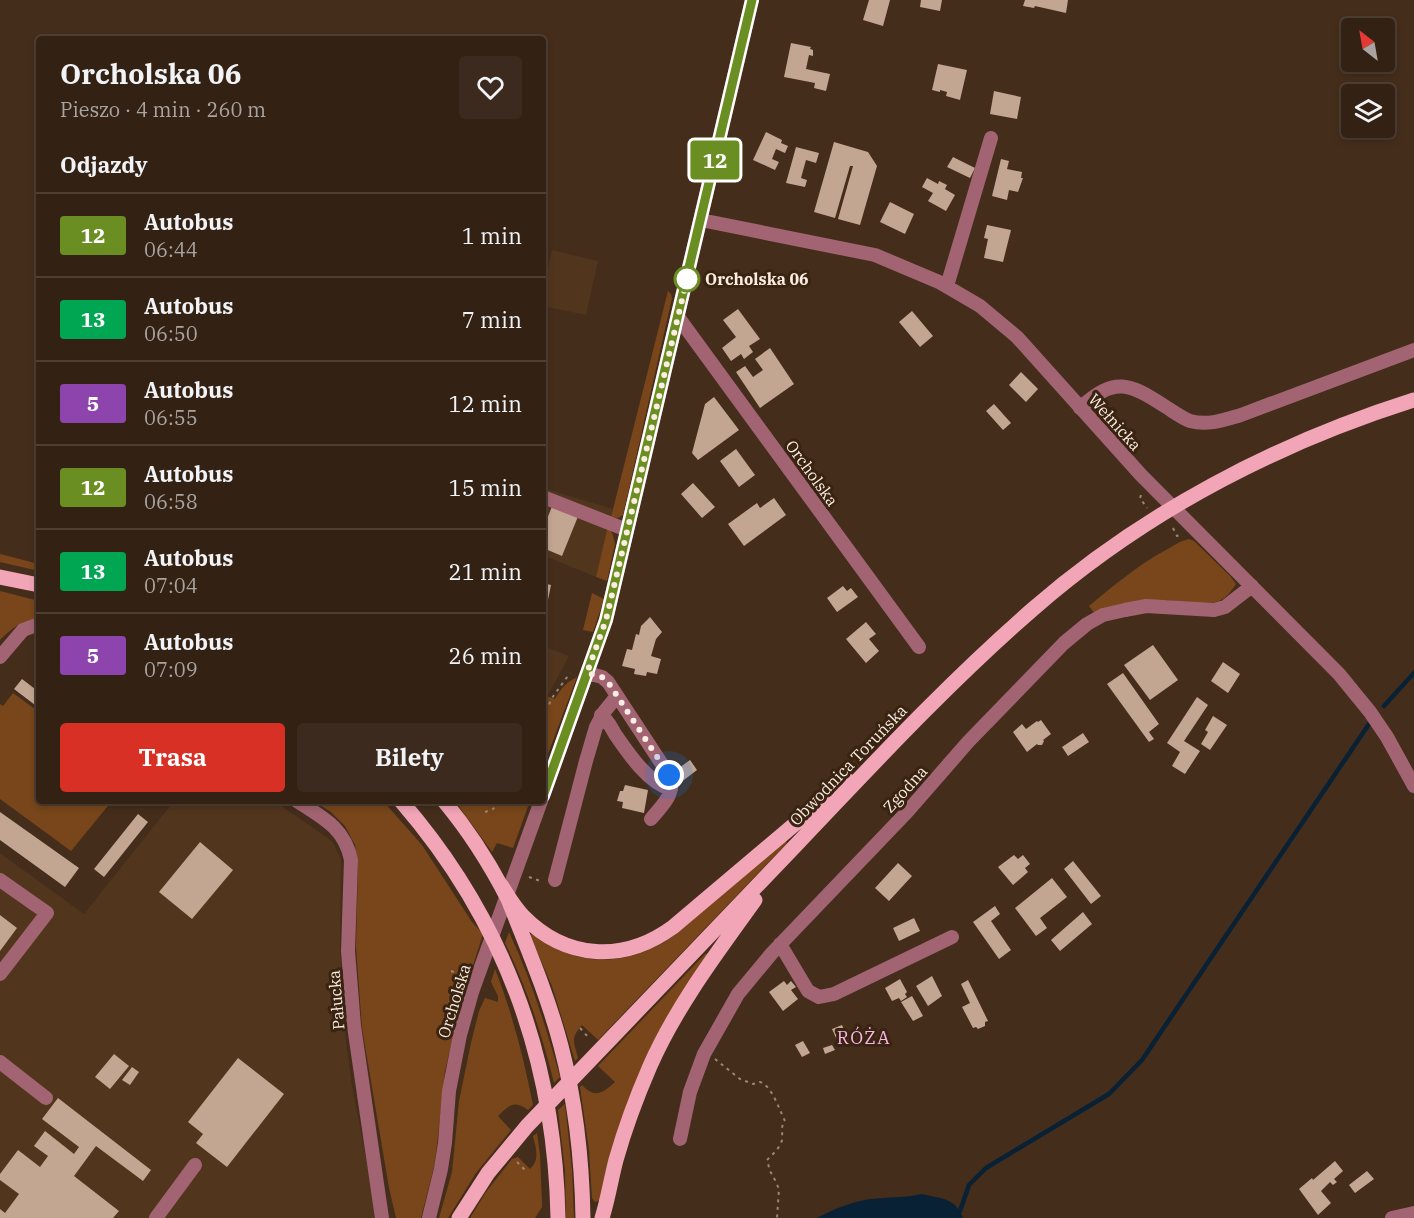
<!DOCTYPE html>
<html lang="pl">
<head>
<meta charset="utf-8">
<style>
  body { margin:0; font-family:"IBM Plex Serif",serif; background:#3b2a1d; color:#f1f3f6; height:100vh; display:flex; flex-direction:column; font-size:22px; white-space:nowrap }
  * { box-sizing:border-box; margin:0 }
  p { font-size:20px; color:#a9a4a0 }
  .icon { flex:none; width:33px; height:33px; fill:none; stroke:currentColor; stroke-width:2; stroke-linecap:round; stroke-linejoin:round }
  .map { position:relative; flex:1; overflow:hidden }
  .side { position:absolute; left:36px; top:36px; width:510px; height:768px; display:flex; flex-direction:column; background:#332214; border-radius:6px; box-shadow:0 3px 9px #0003,0 0 0 2px #4e3f34 }
  .side>* { flex:none }
  .badge { padding:0 12px; border-radius:4px; font-size:21px; line-height:39px }
  .needle { width:39px; rotate:329deg }
  .controls { position:absolute; left:1341px; top:18px; display:grid; gap:12px }
  .controls a { display:grid; place-items:center; width:54px; height:54px; border-radius:6px; background:#332214; box-shadow:0 3px 9px #0003,0 0 0 2px #4e3f34; font-size:30px }
  .you { position:absolute; width:30px; height:30px; margin:-15px; border:4px solid #fff; border-radius:50%; background:#1a73e8; box-shadow:0 0 0 9px #1a73e833 }
  .map>.badge { position:absolute; translate:-50% -50%; box-shadow:0 0 0 3px #fff }
  h2 { padding:0 24px; font-size:22px; line-height:54px }
  .round { display:grid; place-items:center; flex:none; width:63px; height:63px; border-radius:6px; background:#3b2a1d }
  .head { display:flex; align-items:center; justify-content:space-between; height:102px; padding:0 24px }
  h1 { font-size:28px; font-weight:700; line-height:45px }
  .primary-button { display:flex; gap:12px; margin-top:auto; padding:12px 24px }
  .primary-button a { flex:1; height:69px; border-radius:6px; background:#d93025; color:#fff; font-size:24px; font-weight:700; line-height:69px; text-align:center }
  .primary-button a+a { background:#3b2a1d; color:#f1f3f6 }
  ul { padding:0; list-style:none }
  li { display:flex; align-items:center; gap:18px; height:84px; padding:0 24px; border-top:2px solid #4e3f34 }
  li div { flex:1 }
  li b { display:block; font-size:22px }
  li em { font-style:normal }
  li .badge { min-width:66px; font-weight:700; text-align:center }
  .map>svg:first-child { display:block }
  .built { fill:#52351d }
  .green { fill:#78461a }
  .water { fill:#092135 }
  .lines { fill:none; stroke-linecap:round; stroke-linejoin:round }
  .stream { stroke:#092135; stroke-width:4.5 }
  .building { fill:#c3a691 }
  .path { stroke:#9a8678; stroke-width:2; stroke-dasharray:3 4.5; stroke-linecap:butt }
  .minor { stroke:#a26473; stroke-width:14 }
  .major { stroke:#f1a5b7; stroke-width:15 }
  .line-casing { stroke:#fff; stroke-width:14 }
  .line { stroke:#6b8e23; stroke-width:9 }
  .walk { stroke:#fcece1; stroke-width:6; stroke-dasharray:0 10.8 }
  .stop-dot { fill:#fff; stroke:#6b8e23; stroke-width:3 }
  .labels { text-anchor:middle; stroke-width:6; stroke-linejoin:round; paint-order:stroke }
  .stop-label { font-size:16px; font-weight:bold; fill:#fcece1; stroke:#392311; text-anchor:start }
  .street-label { font-size:16px; fill:#fcece1; stroke:#392311 }
  .neighbourhood-label { font-size:18px; letter-spacing:1.5px; fill:#f9b4e3; stroke:#392311 }
</style>
</head>
<body>
<div class="map">
<svg width="1414" height="1218" viewBox="0 0 1414 1218">
  <rect width="100%" height="100%" fill="#442d1b"/>
  <path class="built" d="M552,250L598,261L586,315L543,306V293Z
    M543,488L613,509L596,577L543,555Z
    M543,646L569,656L547,697L543,695Z
    M174,801H274L332,841L341,859L340,946L344,1025L352,1086L377,1215L374,1218H0V853L84,914Z"/>
  <path class="green" d="M668,291L671,294L672,298L623,515L618,518L611,517Z
    M608,526L613,535L615,544L607,581L596,577Z
    M1189,539L1194,541L1230,576L1236,584C1232,590 1226,598 1219,601C1208,606 1173,599 1159,600C1136,601 1116,607 1095,614L1089,606C1113,586 1137,566 1164,551C1174,546 1179,541 1189,539Z
    M0,554L39,564V571L0,562Z
    M0,591L39,601V619C20,622 13,627 0,640Z
    M592,593L604,599L593,632L583,630Z
    M577,677L543,767V695L555,699C561,688 567,682 577,677Z
    M13,693L39,712V801H112L71,851L0,799V704L3,706Z
    M316,801H383L422,845L472,922L483,934L461,1003L445,1071L435,1163L421,1218H396L389,1188L362,1028L356,947L358,865L355,845L345,826L331,812L315,802Z
    M455,801H530L513,848L497,843L492,852Z
    M786,840L787,843L598,1040L582,1025C570,1039 574,1041 578,1058L575,1061L552,986L530,935L532,934C576,968 626,967 671,938Z
    M509,932C531,979 546,1027 560,1077L554,1083C542,1035 527,988 505,943Z
    M706,953L707,955L688,983L600,1200L595,1202L592,1198L589,1150L580,1087L582,1085C595,1099 603,1093 615,1082L598,1066Z
    M495,969C512,1012 524,1059 533,1105L528,1110C514,1100 509,1105 498,1116L511,1130L476,1173L448,1218H439L452,1172L459,1101L471,1043L479,1011L485,998L498,1002V996L491,982Z
    M565,1104L572,1170L574,1218H566L565,1171L558,1110Z
    M537,1133L540,1155L542,1202V1207L535,1218H470L486,1192L512,1159L518,1157L530,1169C540,1160 536,1148 533,1136Z"/>
  <path class="water" d="M922,1194C941,1199 955,1197 963,1218H817C833,1209 852,1202 870,1199C888,1197 904,1198 922,1194Z"/>
  <g class="lines">
    <path class="stream" d="M1384,706L1414,673
      M960,1211L969,1185L986,1168L1109,1094L1142,1060L1369,724"/>
  </g>
  <path class="building" d="M869,0H890L883,26L863,20Z
    M921,0H942L940,11L920,7Z
    M1025,0H1068L1066,13L1035,6L1034,8L1023,6Z
    M791,43L811,47L810,49L813,50V56L809,55L806,69L830,74L826,91L814,88L815,83L784,77Z
    M938,64L967,70L960,100L946,96L947,92L940,90V92L932,90Z
    M994,91L1021,97L1017,119L990,114Z
    M766,132L782,140L781,143L788,146L785,153L776,149L772,159L779,162L775,170L753,160Z
    M834,142L868,152L877,166L860,225L838,219L853,166H850L835,218L814,212Z
    M796,147L819,153L816,163L806,160L801,178L807,180L805,187L786,183Z
    M953,157L975,168L970,178L947,167Z
    M1001,159L1009,161L1007,169L1022,172L1021,178H1023L1018,192L1009,190L1007,200L992,196Z
    M927,178L938,184L939,181L947,185L945,189L955,195L946,211L928,201L933,193L922,187Z
    M890,202L914,214L905,234L880,222Z
    M987,225L1011,230L1003,262L984,258L988,239L984,238Z
    M738,309L760,339L749,346L753,352L744,359L741,354L731,361L722,348L736,337L723,320Z
    M912,311L933,336L920,347L899,322Z
    M770,348L794,384L760,408L736,372L745,366L753,377L763,370L755,359Z
    M1021,372L1038,389L1026,402L1009,385Z
    M714,397L739,430L698,460L692,453L705,404Z
    M994,404L1011,423L1003,430L986,411Z
    M736,449L755,475L739,487L720,461Z
    M693,483L715,507L702,518L681,494Z
    M774,498L786,515L744,546L728,524L757,503L760,508Z
    M553,504L579,514L562,556L543,548V523L545,524Z
    M543,583L551,585L544,620H543Z
    M843,586L847,591L851,588L858,597L837,612L827,598Z
    M650,617L662,632L656,639L651,656L661,659L657,674L647,672L646,676L634,674L635,669L622,666L627,649L632,650L636,634L639,635L641,626Z
    M866,622L876,634L869,639L879,651L866,663L846,639Z
    M1153,645L1178,680L1150,700L1124,665Z
    M1223,662L1240,674L1228,693L1211,681Z
    M1123,673L1159,724L1149,732L1154,739L1149,742L1107,684Z
    M22,679L39,692V708L14,689Z
    M1197,697L1208,705L1184,741L1200,751L1185,774L1172,766L1180,752L1167,743Z
    M1213,716L1227,725L1210,750L1201,744L1208,732L1205,730Z
    M1041,720L1051,734L1043,740L1044,741L1042,745H1038L1037,744L1027,752L1013,732L1022,724L1026,729L1037,721L1038,722Z
    M1083,733L1089,742L1068,756L1062,747Z
    M690,760L697,770L680,783L670,769L673,767L677,773L680,771L679,768Z
    M625,785L648,790L644,813L622,808L623,802L617,801L620,791H623Z
    M0,812L79,868L65,887L0,840Z
    M138,814L148,822L104,877L94,869Z
    M200,842L233,870L192,919L159,892Z
    M1014,855L1018,859L1023,855L1030,864L1025,868L1028,872L1013,885L998,867Z
    M1073,861L1101,896L1091,904L1064,869Z
    M898,863L912,876L889,901L875,888Z
    M1052,878L1067,897L1040,918L1047,928L1036,936L1015,908Z
    M995,906L1000,914L991,921L1011,950L999,959L973,922Z
    M1083,912L1092,924L1060,951L1051,940Z
    M0,915L17,928L0,951Z
    M914,918L920,931L899,941L893,928Z
    M932,976L942,996L928,1006L916,986Z
    M900,979L907,992L905,994L907,997L901,1001L899,998L892,1001L885,988Z
    M968,980L988,1021L985,1022V1026L978,1029L976,1027L973,1028L962,1007L970,1003L961,984Z
    M784,981L787,985L791,981L796,987L791,990L798,999L783,1011L769,992Z
    M912,996L923,1016L913,1021L901,1002Z
    M842,1025L850,1043L840,1047L832,1029Z
    M803,1041L810,1053L802,1057L795,1045Z
    M832,1045L835,1050L825,1054L823,1048Z
    M114,1054L129,1066L110,1089L95,1077Z
    M238,1058L284,1094L227,1167L196,1143L203,1134L188,1122Z
    M132,1067L139,1072L130,1085L122,1080Z
    M58,1098L151,1170L143,1181L96,1146L74,1176L119,1211L113,1218H0V1209L5,1213L19,1194L0,1180V1174L18,1150L40,1167L48,1156L34,1146L45,1131L74,1154L79,1147L42,1119Z
    M1335,1161L1343,1171L1334,1179L1337,1182L1333,1185L1330,1182L1321,1191L1331,1203L1318,1215L1299,1189L1312,1178L1313,1180Z
    M1367,1171L1374,1179L1355,1193L1349,1185Z"/>
  <g class="lines">
    <path class="path" d="M1141,495L1140,498L1147,508
      M1173,528L1177,536L1182,534
      M543,718L552,698L570,673
      M485,812L493,809L501,801
      M529,877L543,882
      M451,971L463,975
      M580,1028L590,1039
      M715,1059L740,1079L753,1084L760,1082C772,1086 779,1109 785,1121C780,1127 783,1132 782,1140C780,1148 773,1154 767,1160L770,1171L775,1180L779,1189L777,1218
      M517,1162L527,1172"/>
    <path class="minor" d="M701,220L875,255L939,282L980,306L1017,337L1141,475L1339,674L1370,712L1387,737L1414,786
      M947,286L991,138
      M678,317L919,647
      M1080,408C1115,376 1129,383 1166,407C1174,412 1182,418 1190,421C1208,426 1224,420 1241,415L1414,350
      M543,497L627,530
      M0,657L23,630L39,624
      M587,673L602,677L608,682L669,775C676,795 663,804 651,819
      M601,715C608,720 611,727 615,734C628,753 648,783 671,789
      M543,796L606,620L752,0
      M297,801C322,817 345,828 351,860L348,951L354,1026L382,1218
      M0,880L47,913L0,974
      M555,880L586,761L596,727L604,712L617,696
      M780,944L808,991L819,997L834,994L952,937
      M0,1062L46,1098
      M680,1139L690,1092L704,1054L738,994L772,953L907,812L968,742L1064,643L1087,624L1103,615L1125,610L1146,606L1214,610L1225,607L1252,586
      M156,1218L195,1165
      M429,1218L441,1169L445,1143L449,1091L460,1035L472,992L541,801
      M1392,1218L1414,1213"/>
    <path class="major" d="M0,577L39,585
      M401,801C505,921 555,1060 558,1218
      M444,801C469,831 490,864 508,899C527,947 548,996 561,1046C576,1103 582,1159 583,1218
      M501,885C508,896 514,907 523,916C566,960 624,963 673,927L847,780
      M459,1218L488,1173L527,1126C617,1032 708,938 797,844C874,763 949,682 1033,609C1143,513 1275,444 1414,400
      M602,1218C608,1199 611,1179 616,1160C625,1128 637,1096 650,1066C677,1005 717,953 755,900"/>
  </g>
  <g class="lines">
    <g class="line-casing">
      <path id="line" d="M543,796L606,620L752,0"/>
    </g>
    <use href="#line" class="line"/>
    <path class="walk" d="M669,775L608,682L602,677L587,673L606,620L687,279"/>
  </g>
  <circle class="stop-dot" cx="687" cy="279" r="12"/>
  <g class="labels">
    <g class="stop-label">
      <text x="705" y="285">Orcholska 06</text>
    </g>
    <g class="street-label">
      <text transform="translate(1115 422) rotate(48)" y="6">Wełnicka</text>
      <text transform="translate(812 473) rotate(54)" y="6">Orcholska</text>
      <text transform="translate(848 765) rotate(-46)" y="6">Obwodnica Toruńska</text>
      <text transform="translate(905 789) rotate(-48)" y="6">Zgodna</text>
      <text transform="translate(336 1000) rotate(-95)" y="6">Pałucka</text>
      <text transform="translate(454 1001) rotate(-73)" y="6">Orcholska</text>
    </g>
    <g class="neighbourhood-label">
      <text x="864" y="1044">RÓŻA</text>
    </g>
  </g>
</svg>
<div class="controls">
<a><svg class="needle" viewBox="-14 -14 28 28"><path d="M0-13l5 13h-10z" fill="#e53935"/><path d="M0 13l5-13h-10z" fill="#a9a4a0"/></svg></a>
<a><svg class="icon" aria-label="layers" viewBox="0 0 24 24"><path d="M12 4l9 5-9 5-9-5zM3 14l9 5 9-5"/></svg></a>
</div>
<div class="you" style="left:669px;top:775px"></div>
<b class="badge" style="left:715px;top:160px;background:#6b8e23;color:#fff">12</b>
<section class="side">
<div class="head"><div><h1>Orcholska 06</h1><p>Pieszo · 4 min · 260 m</p></div><a class="round"><svg class="icon" aria-label="heart" viewBox="0 0 24 24"><path d="M12 20l-8-8c-3-5 5-10 8-4 3-6 11-1 8 4z"/></svg></a></div>
<h2>Odjazdy</h2>
<ul>
<li><span class="badge" style="background:#6b8e23;color:#fff">12</span><div><b>Autobus</b><p>06:44</p></div><em>1 min</em></li>
<li><span class="badge" style="background:#00a651;color:#fff">13</span><div><b>Autobus</b><p>06:50</p></div><em>7 min</em></li>
<li><span class="badge" style="background:#8e44ad;color:#fff">5</span><div><b>Autobus</b><p>06:55</p></div><em>12 min</em></li>
<li><span class="badge" style="background:#6b8e23;color:#fff">12</span><div><b>Autobus</b><p>06:58</p></div><em>15 min</em></li>
<li><span class="badge" style="background:#00a651;color:#fff">13</span><div><b>Autobus</b><p>07:04</p></div><em>21 min</em></li>
<li><span class="badge" style="background:#8e44ad;color:#fff">5</span><div><b>Autobus</b><p>07:09</p></div><em>26 min</em></li>
</ul>
<div class="primary-button"><a>Trasa</a><a>Bilety</a></div>
</section>
</div>
</body>
</html>
